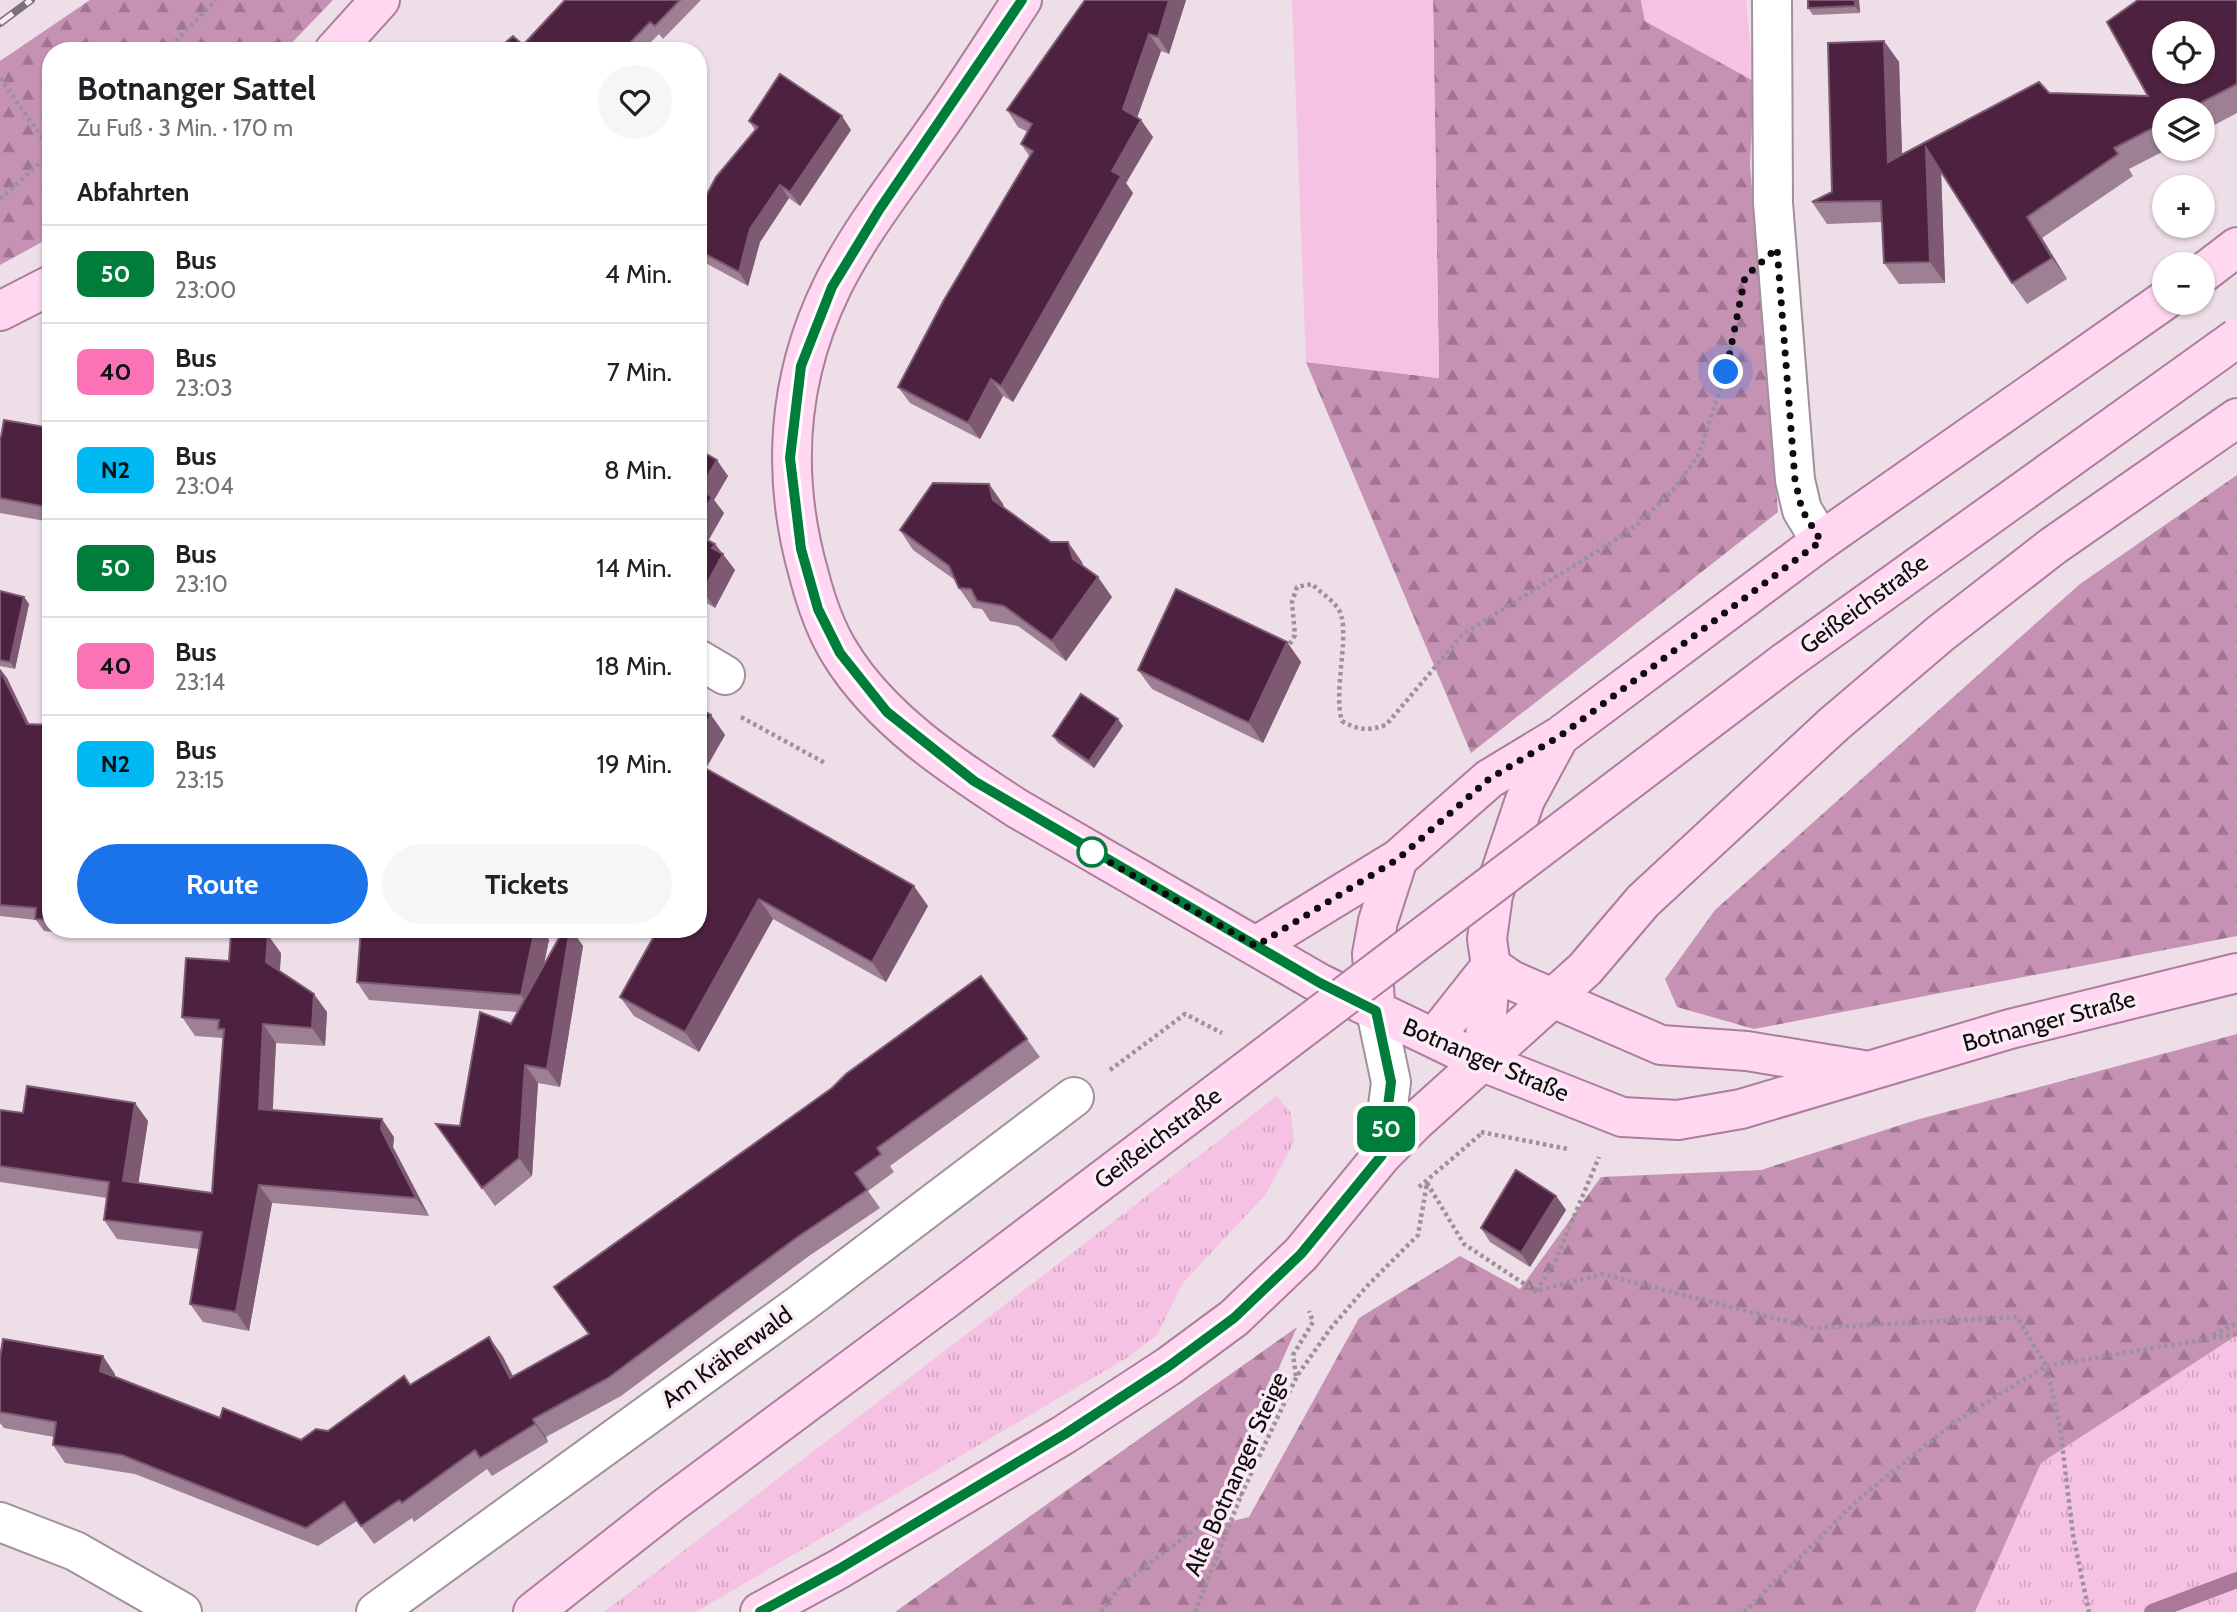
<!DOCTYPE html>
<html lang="de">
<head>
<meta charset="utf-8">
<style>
  body { margin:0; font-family:Cabin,sans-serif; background:#f6f6f6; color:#202124; height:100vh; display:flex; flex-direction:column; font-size:26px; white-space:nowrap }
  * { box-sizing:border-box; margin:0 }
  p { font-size:23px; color:#757577 }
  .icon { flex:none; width:38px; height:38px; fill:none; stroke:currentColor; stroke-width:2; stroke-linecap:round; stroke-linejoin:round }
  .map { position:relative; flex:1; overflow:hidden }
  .drawer { position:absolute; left:42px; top:42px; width:665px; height:896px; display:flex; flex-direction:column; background:#fff; border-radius:28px; box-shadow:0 2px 5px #0004 }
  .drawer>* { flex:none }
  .badge { padding:0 14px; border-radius:10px; font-size:24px; line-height:46px }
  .fabs { position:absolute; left:2152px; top:21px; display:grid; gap:14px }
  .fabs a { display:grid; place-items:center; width:63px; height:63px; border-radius:50%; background:#fff; box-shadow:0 2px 5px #0004; font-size:35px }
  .you { position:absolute; width:35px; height:35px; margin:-18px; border:5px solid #fff; border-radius:50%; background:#1a73e8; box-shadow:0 0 0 10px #1a73e833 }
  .map>.badge { position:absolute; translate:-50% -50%; box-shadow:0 0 0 4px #fff }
  h2 { padding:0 35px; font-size:26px; line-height:63px }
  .round { display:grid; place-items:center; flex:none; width:74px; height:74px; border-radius:37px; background:#f6f6f6 }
  .overview { display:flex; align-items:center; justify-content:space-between; height:119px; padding:0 35px }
  h1 { font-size:33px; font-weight:700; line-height:52px }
  .primary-button { display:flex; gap:14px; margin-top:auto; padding:14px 35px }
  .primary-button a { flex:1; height:80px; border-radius:42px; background:#1a73e8; color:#fff; font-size:28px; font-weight:700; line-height:80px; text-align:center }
  .primary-button a+a { background:#f6f6f6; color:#202124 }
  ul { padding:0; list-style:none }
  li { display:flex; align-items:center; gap:21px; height:98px; padding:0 35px; border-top:2px solid #e0e0e0 }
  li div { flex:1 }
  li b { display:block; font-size:26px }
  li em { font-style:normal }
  li .badge { min-width:77px; font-weight:700; text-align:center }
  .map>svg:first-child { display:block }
  .grass { fill:url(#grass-tufts) }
  .forest { fill:url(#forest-firs) }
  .green { fill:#f6c2e3 }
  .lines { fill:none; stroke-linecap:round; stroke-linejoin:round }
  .stream { stroke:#aa7899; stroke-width:16 }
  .minor-casing { stroke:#a0919a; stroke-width:42 }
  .major-casing { stroke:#ab7e9b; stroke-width:42 }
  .path { stroke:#9d9299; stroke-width:4.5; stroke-dasharray:3.5 3.5; stroke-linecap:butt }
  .minor { stroke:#fff; stroke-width:38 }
  .major { stroke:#ffd7f1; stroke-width:38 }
  .rail-casing { stroke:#7b7177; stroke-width:8 }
  .rail { stroke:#fbebf5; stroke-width:5; stroke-dasharray:16; stroke-linecap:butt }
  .major-bridge-casing { stroke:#ab7e9b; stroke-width:42; stroke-linecap:butt }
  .major-bridge { stroke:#ffd7f1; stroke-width:38 }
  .wall { fill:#9d8094 }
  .shaded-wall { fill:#7d5a72 }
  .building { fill:#4d2240; stroke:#7d5a72; stroke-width:2; fill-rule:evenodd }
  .line-casing { stroke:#fff; stroke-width:16 }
  .line { stroke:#007d3a; stroke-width:10 }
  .walk { stroke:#100b0e; stroke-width:7; stroke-dasharray:0 12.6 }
  .stop-dot { fill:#fff; stroke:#007d3a; stroke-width:3.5 }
  .labels { text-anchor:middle; stroke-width:7; stroke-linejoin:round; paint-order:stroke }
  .street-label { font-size:24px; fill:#100b0e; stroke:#fbebf5 }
</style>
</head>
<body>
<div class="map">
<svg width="2237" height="1612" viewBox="0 0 2237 1612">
  <defs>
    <pattern id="grass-tufts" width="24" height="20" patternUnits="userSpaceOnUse" patternTransform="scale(1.75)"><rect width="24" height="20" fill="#f6c2e3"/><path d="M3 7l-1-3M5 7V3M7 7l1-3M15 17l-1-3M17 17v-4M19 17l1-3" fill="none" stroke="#d2a5c2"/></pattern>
    <pattern id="forest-firs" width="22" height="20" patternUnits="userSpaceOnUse" patternTransform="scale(1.75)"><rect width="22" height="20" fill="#c692b4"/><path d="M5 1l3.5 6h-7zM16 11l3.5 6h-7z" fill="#9f7591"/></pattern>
  </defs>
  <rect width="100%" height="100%" fill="#eddee7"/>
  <path class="grass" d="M1277,1096L1291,1113L1294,1142L1266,1194L1182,1284L1157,1335L1130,1356L696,1612H604Z
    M2237,1335V1612H1975L2041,1463Z"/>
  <path class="forest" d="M90,0H333L284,51H51V237L0,265V61Z
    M1433,0H1641L1645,21L1754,81L1750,165L1778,512L1471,753L1306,362L1439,378Z
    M2237,475V936L1754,1029L1677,1007L1665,979L1715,910L2080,584Z
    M2237,1034V1335L2041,1463L1975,1612H895L1297,1327L1208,1527L1249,1517L1359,1318L1460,1256L1520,1289L1601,1177L1761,1170L1916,1120Z"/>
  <path class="green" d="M1292,0H1433L1439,378L1306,362Z
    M1641,0H1746L1754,81L1645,21Z"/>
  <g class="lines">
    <path class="stream" d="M2152,1612L2237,1580"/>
    <g class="minor-casing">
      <path id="minor" d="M1772,0L1773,203L1795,480L1802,510L1821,541
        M698,659L725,675
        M1376,1011L1391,1082L1382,1155
        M0,1522L75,1551L182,1612
        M376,1612L802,1303L1074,1097"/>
    </g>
    <g class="major-casing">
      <path id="major" d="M1022,0C993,44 965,89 934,132C899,182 859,232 832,287C787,379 781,477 809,575C816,602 825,629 840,653C881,720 953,767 1018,809L1319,983L1483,1062L1622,1117L1678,1120L1741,1109L2010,1029L2237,973
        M334,51L380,0
        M2203,273L2237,247
        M0,311L51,285
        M1256,946L1398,859L1489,779L1560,736L1821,541L2165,300
        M1491,966L1511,980L1661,1045L1747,1051L1863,1070
        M1375,1003L1372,954L1378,921L1398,859
        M1434,1038L1491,966
        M1483,1062L1491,966L1487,939L1493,895L1525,800L1559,737
        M533,1612L669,1505L943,1301
        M760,1612L839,1569L1065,1434L1169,1366L1234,1318L1301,1254L1382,1155L1415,1122L1585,969L1643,901L1834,724L1941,633L2053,546L2237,418"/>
    </g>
    <path class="path" d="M166,51L216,0
      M0,78L51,150
      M0,199L51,153
      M1286,650L1295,635L1292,602L1297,587L1312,584C1320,592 1330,598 1337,607C1353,627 1332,690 1342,721C1357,730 1369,731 1386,725L1463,634L1606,546L1638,524L1673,490L1698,456L1726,372L1734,333
      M741,717L825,763
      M1110,1070L1185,1014L1222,1033
      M1481,1132L1568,1149
      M1427,1183L1464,1244L1535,1291L1603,1274L1812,1328L2017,1317L2046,1366L2060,1427L2073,1535L2089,1612
      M1419,1187L1482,1133
      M1536,1291L1554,1264L1599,1157
      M2213,1335L2237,1323
      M1296,1376L1293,1355L1313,1322L1309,1311
      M1101,1612L1120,1586L1241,1494
      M1195,1612L1242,1493L1297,1376L1330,1329L1367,1286L1418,1235L1427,1183
      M1744,1612L1860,1498L1956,1421L2046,1366L2237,1334"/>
    <use href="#minor" class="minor"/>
    <use href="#major" class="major"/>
    <g class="rail-casing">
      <path id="rail" d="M0,23L31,0"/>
    </g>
    <use href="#rail" class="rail"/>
    <g class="major-bridge-casing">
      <path id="major-bridge" d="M943,1301L1785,662L2237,338"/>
    </g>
    <use href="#major-bridge" class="major-bridge"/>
  </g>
  <path class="wall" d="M565,0H701L663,39L659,34L642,51H496L523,45Z
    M1085,0H1186L1169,54L1161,51L1137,118L1153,137L1126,183L1133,193L1013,402L1003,396L980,439L910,403L898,387L1030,157L1021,144L1028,132L1018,127L1007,110Z
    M1808,0H1859L1860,13L1813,15L1808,8Z
    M2237,0V113L2203,131V110H2165V149H2168L2129,169L2133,176L2042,238L2067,279L2027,304L2012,283L1941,171L1945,283L1899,284L1884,263L1882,222L1827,224L1812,202L1832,192L1884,41L1899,62L1902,155L2049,93L2148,96Z
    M749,121L851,130L800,206L789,198L760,242L748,286L698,259V211L755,130Z
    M51,428V522L0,513V438Z
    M698,449L728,476L714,500L724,513L708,541L715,544L735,570L715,608L698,598Z
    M989,484L1003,504L1004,508L1051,542L1082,562L1083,566L1112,597L1066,661L1018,626L990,621L982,609L973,608L959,588L955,580L913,550L900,530Z
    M0,591L24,597L29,604L15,669L0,666Z
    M1287,642L1301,662L1263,743L1152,689L1138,670Z
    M0,669L7,678L29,724L51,725V929H87L86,935L44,931L36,920L0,916Z
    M698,708L711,715L725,735L706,768L928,906L886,982L773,919L699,1052L634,1016L620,997L698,929Z
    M1123,726L1094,768L1058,743L1053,736Z
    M361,929H541L549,940L544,965L570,929H571L583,946L560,1087L538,1083L532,1176L495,1206L436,1124L460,1126L517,1012L369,1000L357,982Z
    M281,953L280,971L327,1012L325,1046L276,1043L272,1110L394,1137L393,1147L429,1216L272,1203L249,1331L203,1322L190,1304L199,1249L117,1239L104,1220L107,1198L0,1182V1110L23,1113L148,1121L138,1183L212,1193L223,1038L195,1036L182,1017L229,961Z
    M981,976L1040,1057L890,1166L894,1172L868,1191L880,1208L809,1256L621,1396L546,1437L548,1442L492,1476L487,1469L414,1522L412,1518L374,1544L357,1521L318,1546L135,1474L65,1463L53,1445L54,1437L4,1428L0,1423V1358L115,1374V1377L220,1418L301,1440L328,1431L410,1385L502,1355L513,1376L588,1335L832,1088Z
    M1556,1196L1566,1210L1530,1267L1490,1242L1481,1228Z"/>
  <path class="shaded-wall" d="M1169,0H1186L1169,54L1158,37Z
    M1855,0H1859L1860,13L1855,6Z
    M1149,34L1161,51L1134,126L1123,109Z
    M1884,41L1899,62L1903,183L1888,162Z
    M842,116L851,130L800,206L790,192Z
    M1141,120L1153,137L1126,183L1133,193L1013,402L1001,386L1112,171Z
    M1926,148L1941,169L1945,283L1930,262Z
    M780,185L789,198L760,242L748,286L739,272L750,229Z
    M2027,217L2042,238L2067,279L2052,258Z
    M991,379L1003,396L980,439L968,423Z
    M717,460L728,476L714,500L724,513L704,548L698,540L700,489Z
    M989,484L1003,504L1007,520L993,500Z
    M1068,542L1082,562L1086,579L1073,559Z
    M715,544L735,570L715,608L703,591L712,548Z
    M1098,577L1112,597L1066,661L1052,641Z
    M24,597L29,604L15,669L10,662Z
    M1287,642L1301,662L1263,743L1249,723Z
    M0,669L7,678L35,736L27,724Z
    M711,715L725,735L701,777L698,773V737Z
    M1118,719L1123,726L1094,768L1089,761Z
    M914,886L928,906L886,982L872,962Z
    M759,899L773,919L699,1052L685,1032Z
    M535,929H541L549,940L533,1013L521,995Z
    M570,929H571L583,946L560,1087L547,1069Z
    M268,935L281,953L279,980L266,962Z
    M314,994L327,1012L325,1046L312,1028Z
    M263,1024L276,1043L272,1127L259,1109Z
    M525,1065L538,1083L532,1176L519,1158Z
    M135,1103L148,1121L136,1199L123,1181Z
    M382,1119L394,1137L393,1147L429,1216L416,1198L381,1129Z
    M259,1185L272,1203L249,1331L236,1312Z
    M1556,1196L1566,1210L1530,1267L1521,1253Z
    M489,1337L502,1355L523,1396L510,1378Z
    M103,1356L115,1374L113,1389L100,1371Z
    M533,1419L546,1437L548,1442L535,1424Z"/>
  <path class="building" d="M565,0H680L655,26L650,22L622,51H496L513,36L523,45Z
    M1085,0H1169L1158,37L1149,34L1123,109L1141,120L1112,171L1121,176L1001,386L991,379L968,423L898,387L944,300L1033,151L1021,144L1032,124L1007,110Z
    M1808,0H1855V6L1808,8Z
    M2138,0H2237V84L2187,110H2165V122L2114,148L2118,154L2027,217L2052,258L2012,283L1926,148L1930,262L1884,263L1881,201L1812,202L1832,192L1828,43L1884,41L1888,162L2039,82L2049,93L2148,96L2107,22ZM2165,33H2203V72H2165Z
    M780,74L842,116L790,192L780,185L750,229L739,272L698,250V211L716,177L758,127L749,121Z
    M4,420L51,428V508L0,498V438L1,437Z
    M698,449L717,460L700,489L712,497L698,521Z
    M933,483L989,484L993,500L1051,542H1068L1073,559L1098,577L1052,641L1004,606L977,601L971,589L959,588L949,566L900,530Z
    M698,535L715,544L712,548L723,554L703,591L698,589Z
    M1176,589L1287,642L1249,723L1138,670Z
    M0,591L24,597L10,662L0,660Z
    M0,670L27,724L51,725V920L35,919L36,908L0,905Z
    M1081,694L1118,719L1089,761L1053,736Z
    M698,708L711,715L698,737Z
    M698,764L914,886L872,962L759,899L685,1032L620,997L658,929H698Z
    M361,929H535L521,995L357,982Z
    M564,929H570L547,1069L525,1065L519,1158L482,1188L436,1124L460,1126L480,1012L511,1024Z
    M231,933L268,935L266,962L314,994L312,1028L263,1024L259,1109L382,1119L381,1129L416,1198L259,1185L236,1312L190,1304L202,1232L104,1220L109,1182L0,1166V1110L23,1113L27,1086L135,1103L123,1181L212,1193L224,1029H218L219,1020L182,1017L186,958L229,961Z
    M981,976L1027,1039L877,1148L881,1154L855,1173L867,1190L796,1238L608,1378L533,1419L535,1424L480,1458L475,1450L402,1503L399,1500L361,1526L344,1502L306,1528L122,1455L53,1445L56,1422L0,1412V1358L3,1339L103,1356L100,1371L220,1418L223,1408L301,1440L316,1429L328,1431L404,1376L410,1385L489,1337L510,1378L589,1334L554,1287L832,1088L846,1074Z
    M1516,1170L1556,1196L1521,1253L1481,1228Z"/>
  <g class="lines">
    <g class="line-casing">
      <path id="line" d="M760,1612L839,1569L1065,1434L1169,1366L1234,1318L1301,1254L1382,1155L1391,1082L1376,1011L1320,983L974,781L887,712L840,653L818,609L801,549L790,458L801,366L832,287L879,210L1022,0"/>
    </g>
    <use href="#line" class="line"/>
    <path class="walk" d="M1092,852L1085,848L1256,946L1398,859L1489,779L1560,736L1821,541L1802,510L1795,480L1777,248L1745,277L1726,372"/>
  </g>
  <circle class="stop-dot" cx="1092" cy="852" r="14"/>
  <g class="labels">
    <g class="street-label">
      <text transform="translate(1864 604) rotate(-36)" y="8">Geißeichstraße</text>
      <text transform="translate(2049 1021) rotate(-15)" y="8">Botnanger Straße</text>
      <text transform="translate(1486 1060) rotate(23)" y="8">Botnanger Straße</text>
      <text transform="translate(1158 1138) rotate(-37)" y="8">Geißeichstraße</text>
      <text transform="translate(727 1357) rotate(-36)" y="8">Am Kräherwald</text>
      <text transform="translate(1236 1474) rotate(-66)" y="8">Alte Botnanger Steige</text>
    </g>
  </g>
</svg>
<div class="fabs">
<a><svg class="icon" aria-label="locate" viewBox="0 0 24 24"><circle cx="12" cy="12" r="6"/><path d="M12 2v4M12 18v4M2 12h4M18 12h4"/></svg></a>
<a><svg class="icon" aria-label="layers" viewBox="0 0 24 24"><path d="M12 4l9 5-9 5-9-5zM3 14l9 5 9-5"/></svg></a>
<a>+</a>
<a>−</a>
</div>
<div class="you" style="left:1726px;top:372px"></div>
<b class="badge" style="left:1386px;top:1129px;background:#007d3a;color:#fff">50</b>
<section class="drawer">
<div class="overview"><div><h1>Botnanger Sattel</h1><p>Zu Fuß · 3 Min. · 170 m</p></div><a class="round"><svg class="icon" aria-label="heart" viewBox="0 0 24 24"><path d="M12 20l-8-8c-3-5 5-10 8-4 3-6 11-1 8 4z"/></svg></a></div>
<h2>Abfahrten</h2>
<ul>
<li><span class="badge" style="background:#007d3a;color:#fff">50</span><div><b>Bus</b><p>23:00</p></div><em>4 Min.</em></li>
<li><span class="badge" style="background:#fc72b6;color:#111">40</span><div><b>Bus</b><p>23:03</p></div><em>7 Min.</em></li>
<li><span class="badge" style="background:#00b9f2;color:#111">N2</span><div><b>Bus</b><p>23:04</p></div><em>8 Min.</em></li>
<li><span class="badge" style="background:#007d3a;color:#fff">50</span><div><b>Bus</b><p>23:10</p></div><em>14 Min.</em></li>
<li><span class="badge" style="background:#fc72b6;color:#111">40</span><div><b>Bus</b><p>23:14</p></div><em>18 Min.</em></li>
<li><span class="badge" style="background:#00b9f2;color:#111">N2</span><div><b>Bus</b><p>23:15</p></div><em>19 Min.</em></li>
</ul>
<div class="primary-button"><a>Route</a><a>Tickets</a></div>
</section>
</div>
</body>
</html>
